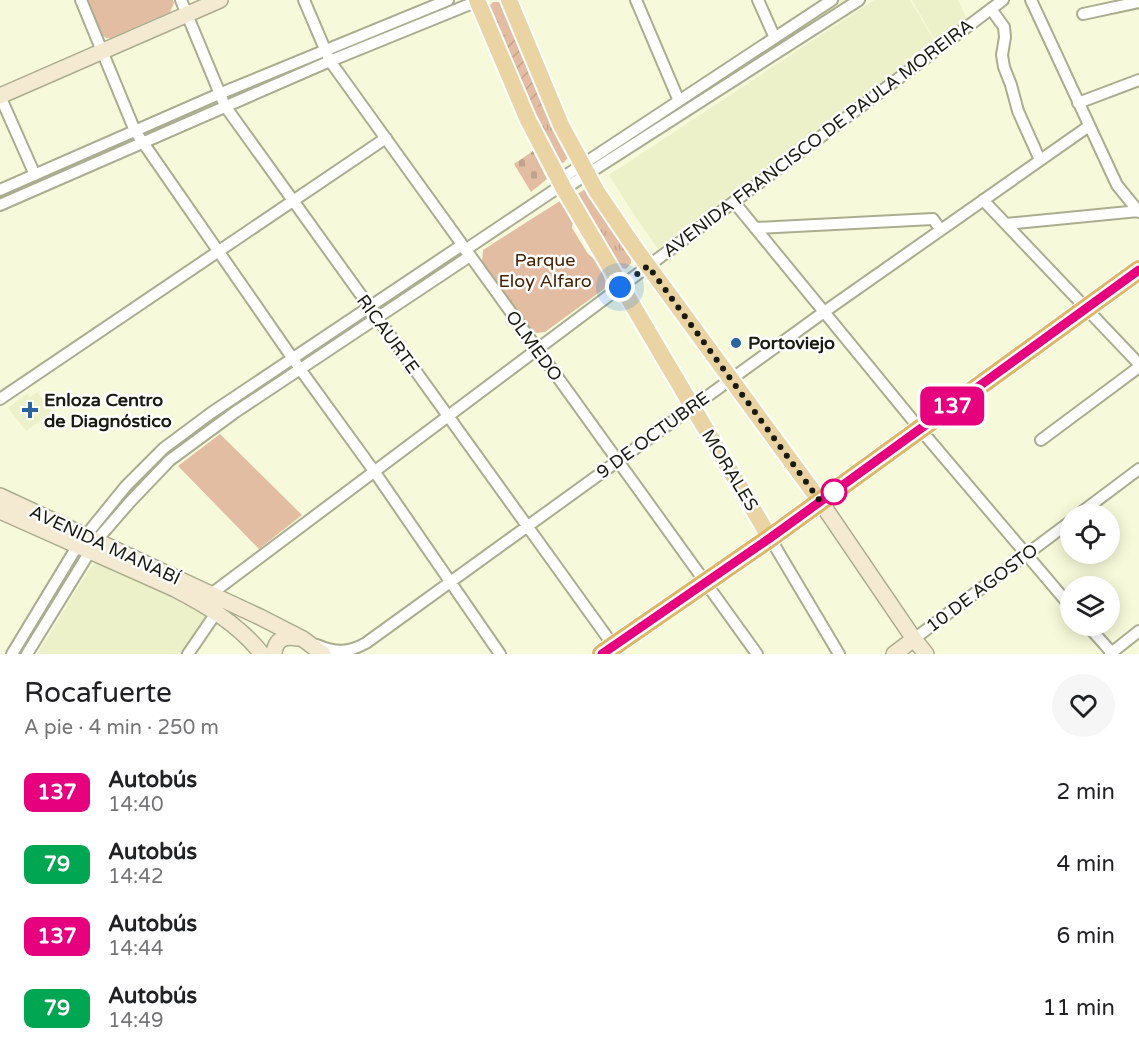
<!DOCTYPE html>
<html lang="es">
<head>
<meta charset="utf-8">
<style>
  body { margin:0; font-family:"Varela Round",sans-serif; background:#f6f6f6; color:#202124; height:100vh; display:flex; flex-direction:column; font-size:22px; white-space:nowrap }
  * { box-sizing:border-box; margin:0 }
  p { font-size:20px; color:#757577 }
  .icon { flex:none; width:33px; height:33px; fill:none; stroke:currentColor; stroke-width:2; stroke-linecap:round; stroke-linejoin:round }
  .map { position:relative; height:654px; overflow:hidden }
  .drawer { display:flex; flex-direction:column; background:#fff; flex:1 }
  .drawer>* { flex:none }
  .badge { padding:0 12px; border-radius:9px; font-size:21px; line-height:39px }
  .tools { position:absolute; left:1060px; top:504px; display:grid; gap:12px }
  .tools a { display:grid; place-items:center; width:60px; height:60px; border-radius:50%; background:#fff; box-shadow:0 3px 15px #0003; font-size:30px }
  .you { position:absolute; width:30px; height:30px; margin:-15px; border:4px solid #fff; border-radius:50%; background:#1a73e8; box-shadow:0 0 0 9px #1a73e833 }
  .map>.badge { position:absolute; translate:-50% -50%; box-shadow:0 0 0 3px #fff }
  .round { display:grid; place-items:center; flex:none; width:63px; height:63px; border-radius:32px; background:#f6f6f6 }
  .head { display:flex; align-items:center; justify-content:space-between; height:102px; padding:0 24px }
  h1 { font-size:28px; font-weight:600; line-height:45px }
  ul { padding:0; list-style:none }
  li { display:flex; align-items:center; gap:18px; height:72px; padding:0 24px }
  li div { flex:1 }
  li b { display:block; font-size:22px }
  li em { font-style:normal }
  li .badge { min-width:66px; font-weight:700; text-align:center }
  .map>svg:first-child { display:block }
  .built { fill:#edf1c9 }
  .grass { fill:url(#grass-tufts) }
  .cemetery { fill:url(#cemetery-stones) }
  .park { fill:#e2bda2 }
  .garden { fill:url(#garden-furrows) }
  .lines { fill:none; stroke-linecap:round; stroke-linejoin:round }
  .street-casing { stroke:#aaad8f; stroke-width:14 }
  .secondary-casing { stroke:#aaad8f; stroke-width:18 }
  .primary-casing { stroke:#fff; stroke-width:20 }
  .highway-casing { stroke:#fff; stroke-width:22 }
  .street { stroke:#fff; stroke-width:10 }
  .secondary { stroke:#f4e9d1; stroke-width:15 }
  .primary { stroke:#ead4a3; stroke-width:16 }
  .highway { stroke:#dcb766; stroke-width:20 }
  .line-casing { stroke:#fff; stroke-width:14 }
  .line { stroke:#e6007e; stroke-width:9 }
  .walk { stroke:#191a0f; stroke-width:6; stroke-dasharray:0 10.8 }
  .poi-dot { fill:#2a669d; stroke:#fff; stroke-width:2 }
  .stop-dot { fill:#fff; stroke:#e6007e; stroke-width:3 }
  .labels { text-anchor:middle; stroke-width:5; stroke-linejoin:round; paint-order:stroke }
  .street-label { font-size:18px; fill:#191a0f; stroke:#fff }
  .park-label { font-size:18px; fill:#442101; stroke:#fff }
  .poi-label { font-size:18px; font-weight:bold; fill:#191a0f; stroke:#fff; text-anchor:start }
</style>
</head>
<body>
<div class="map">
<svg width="1139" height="654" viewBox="0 0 1139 654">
  <defs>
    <pattern id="grass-tufts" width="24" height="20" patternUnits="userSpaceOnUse" patternTransform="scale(1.5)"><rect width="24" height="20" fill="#e2bda2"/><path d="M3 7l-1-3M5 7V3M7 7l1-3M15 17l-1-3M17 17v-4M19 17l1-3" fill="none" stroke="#c1a28a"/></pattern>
    <pattern id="cemetery-stones" width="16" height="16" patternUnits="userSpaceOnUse" patternTransform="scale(1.5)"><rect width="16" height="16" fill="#e2bda2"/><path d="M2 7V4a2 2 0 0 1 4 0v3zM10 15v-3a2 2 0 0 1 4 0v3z" fill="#c1a28a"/></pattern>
    <pattern id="garden-furrows" width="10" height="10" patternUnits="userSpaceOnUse" patternTransform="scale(1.5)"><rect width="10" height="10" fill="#e2bda2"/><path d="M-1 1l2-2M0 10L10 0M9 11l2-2" fill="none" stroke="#c1a28a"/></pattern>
  </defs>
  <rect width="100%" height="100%" fill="#f7fada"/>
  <path class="built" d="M839,0H857L607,163L603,155Z
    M874,0H910L935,42L658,249L633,213L609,175Z
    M912,0H958L967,19L936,42Z
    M37,392L53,412L26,431L8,408L27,394L30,397Z
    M97,561L203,608L207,614L205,620L182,654H37L92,565Z"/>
  <path class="grass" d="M493,2H499L504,7L567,154L568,158L563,163L557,162L517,80L488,7Z
    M584,190L588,192L631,258V263L626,269L617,267L577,198V194Z"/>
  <path class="cemetery" d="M533,151L547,179L531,192L514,164Z"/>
  <path class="park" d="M87,0H173L174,3L170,12L111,38H106L102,35Z
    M560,201L573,222L572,228L588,254C598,260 609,279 604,289L545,332L537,333L532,331L482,262L483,250Z
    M220,434L302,515L259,549L178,466Z"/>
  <path class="garden" d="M511,31L542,105L534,109L502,35H506Z"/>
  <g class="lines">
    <g class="street-casing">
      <path id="street" d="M81,0L135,131L300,369L374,471L500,654
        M181,0L225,106L615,648
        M304,0L330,61L757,654
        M636,0L679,101
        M758,0L775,38
        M1031,0L1117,185L1139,212
        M991,9L1004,27L1005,37L1002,55L1004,67L1011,85L1018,111L1040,160
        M1083,14L1139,2
        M0,96L35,175
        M1078,103L1139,80
        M559,180L832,0
        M564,189L859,0
        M0,190L219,94L448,0
        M983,200L1139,364
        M734,202L920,429L1071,607
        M0,205L330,61L480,0
        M1006,224L1139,211
        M755,228L933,219L940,229
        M465,250L562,185
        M0,399L386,138
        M1041,440L1139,367
        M1079,514L1139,469
        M770,538L839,654
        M1088,626L1113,654
        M914,639L1071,521
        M317,645C336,653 348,653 366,643L824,312L1089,126
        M12,654L78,545L126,486L164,448L211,413L462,245
        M27,654L97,540L129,503L170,460L234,413L470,256
        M188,654L216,613L211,594L1003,0
        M1110,654L1139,631"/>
    </g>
    <g class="secondary-casing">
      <path id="secondary" d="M0,96L220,0
        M0,496L260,617L303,639L323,654
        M820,501L914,639L926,654
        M0,511L175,589C208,606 239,625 262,654
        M274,654C275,640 284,635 297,638
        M894,654L914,639"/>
    </g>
    <g class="primary-casing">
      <path id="primary" d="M477,0L528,120L564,189L770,538
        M509,0L561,125L597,192L635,248L820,501"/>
    </g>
    <g class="highway-casing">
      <path id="highway" d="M602,654L770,538L1139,270"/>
    </g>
    <use href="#street" class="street"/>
    <use href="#secondary" class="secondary"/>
    <use href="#primary" class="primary"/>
    <use href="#highway" class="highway"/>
  </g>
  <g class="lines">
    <g class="line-casing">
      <path id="line" d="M602,654L770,538L1139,270"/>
    </g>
    <use href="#line" class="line"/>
    <path class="walk" d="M620,287L648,266L820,501L834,492"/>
  </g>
  <g class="poi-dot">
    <circle cx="736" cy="343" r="6"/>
    <path d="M27 401h6v6h6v6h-6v6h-6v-6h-6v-6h6z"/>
  </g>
  <circle class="stop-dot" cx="834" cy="492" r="12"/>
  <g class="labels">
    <g class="street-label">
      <text transform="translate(818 138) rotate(-37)" y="6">AVENIDA FRANCISCO DE PAULA MOREIRA</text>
      <text transform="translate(388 334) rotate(54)" y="6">RICAURTE</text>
      <text transform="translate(534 346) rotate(54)" y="6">OLMEDO</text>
      <text transform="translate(653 435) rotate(-36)" y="6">9 DE OCTUBRE</text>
      <text transform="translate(730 470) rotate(59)" y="6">MORALES</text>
      <text transform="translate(105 545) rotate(25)" y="6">AVENIDA MANABÍ</text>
      <text transform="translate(982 588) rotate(-37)" y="6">10 DE AGOSTO</text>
    </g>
    <g class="park-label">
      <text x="545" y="266">Parque<tspan x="545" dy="21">Eloy Alfaro</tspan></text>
    </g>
    <g class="poi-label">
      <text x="748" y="349">Portoviejo</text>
      <text x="44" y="406">Enloza Centro<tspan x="44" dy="21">de Diagnóstico</tspan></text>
    </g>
  </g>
</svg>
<div class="tools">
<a><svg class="icon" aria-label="locate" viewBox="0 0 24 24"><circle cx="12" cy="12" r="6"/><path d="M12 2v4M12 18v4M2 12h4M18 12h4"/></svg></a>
<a><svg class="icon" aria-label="layers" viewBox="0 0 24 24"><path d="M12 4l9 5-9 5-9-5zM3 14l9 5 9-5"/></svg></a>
</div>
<div class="you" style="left:620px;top:287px"></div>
<b class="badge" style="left:952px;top:406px;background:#e6007e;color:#fff">137</b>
</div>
<section class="drawer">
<div class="head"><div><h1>Rocafuerte</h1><p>A pie · 4 min · 250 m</p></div><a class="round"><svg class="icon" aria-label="heart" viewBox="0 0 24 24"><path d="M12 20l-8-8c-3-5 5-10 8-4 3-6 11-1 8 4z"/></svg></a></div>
<ul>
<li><span class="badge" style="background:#e6007e;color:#fff">137</span><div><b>Autobús</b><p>14:40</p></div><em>2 min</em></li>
<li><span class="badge" style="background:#00a651;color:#fff">79</span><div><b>Autobús</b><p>14:42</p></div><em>4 min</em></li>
<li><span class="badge" style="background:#e6007e;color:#fff">137</span><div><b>Autobús</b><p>14:44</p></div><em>6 min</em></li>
<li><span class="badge" style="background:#00a651;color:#fff">79</span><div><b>Autobús</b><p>14:49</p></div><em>11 min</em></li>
</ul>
</section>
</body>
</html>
